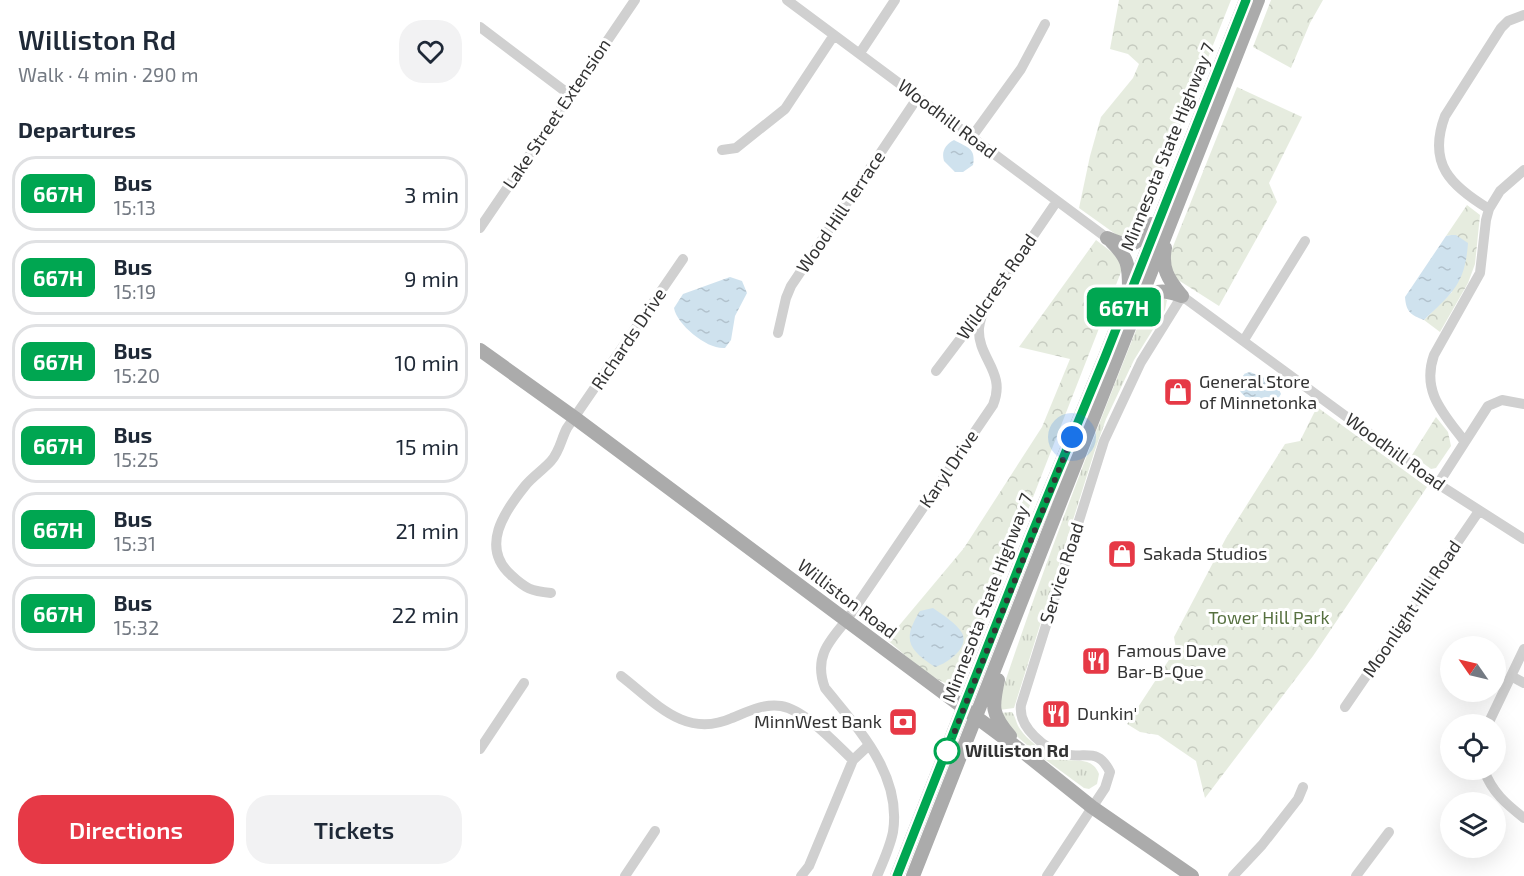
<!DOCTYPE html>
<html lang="en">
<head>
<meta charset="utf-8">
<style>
  body { margin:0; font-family:"Exo 2",sans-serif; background:#f2f2f3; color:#1f2937; height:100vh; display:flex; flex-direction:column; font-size:22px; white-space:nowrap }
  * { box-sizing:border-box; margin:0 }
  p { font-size:20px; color:#747a83 }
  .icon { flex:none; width:33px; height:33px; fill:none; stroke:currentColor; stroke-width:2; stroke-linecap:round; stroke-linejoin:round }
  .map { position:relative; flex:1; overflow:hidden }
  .side { display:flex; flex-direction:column; background:#fff; width:480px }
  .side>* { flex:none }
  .badge { padding:0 12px; border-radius:9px; font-size:21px; line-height:39px }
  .needle { width:39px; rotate:304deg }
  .tools { position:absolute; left:960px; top:636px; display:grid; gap:12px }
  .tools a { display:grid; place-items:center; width:66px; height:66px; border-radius:50%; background:#fff; box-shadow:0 6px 24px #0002; font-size:30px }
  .you { position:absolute; width:30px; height:30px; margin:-15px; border:4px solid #fff; border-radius:50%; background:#1a73e8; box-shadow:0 0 0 9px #1a73e833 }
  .map>.badge { position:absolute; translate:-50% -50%; box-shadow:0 0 0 3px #fff }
  h2 { padding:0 18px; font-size:22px; line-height:54px }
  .round { display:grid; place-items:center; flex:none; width:63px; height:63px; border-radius:24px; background:#f2f2f3 }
  .headline { display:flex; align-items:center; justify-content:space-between; height:102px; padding:0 18px }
  h1 { font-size:28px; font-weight:600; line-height:45px }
  .cta { display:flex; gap:12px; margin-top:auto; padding:12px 18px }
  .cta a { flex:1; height:69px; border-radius:24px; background:#e63946; color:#fff; font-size:24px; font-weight:600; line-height:69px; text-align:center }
  .cta a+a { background:#f2f2f3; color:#1f2937 }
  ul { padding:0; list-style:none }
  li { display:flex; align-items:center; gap:18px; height:75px; margin:0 12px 9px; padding:0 6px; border:3px solid #e0e1e3; border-radius:24px }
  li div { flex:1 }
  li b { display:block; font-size:22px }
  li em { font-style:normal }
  li .badge { min-width:66px; font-weight:700; text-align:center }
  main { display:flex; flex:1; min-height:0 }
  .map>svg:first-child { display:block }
  .grass { fill:url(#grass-tufts) }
  .forest { fill:url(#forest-crowns) }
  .water { fill:url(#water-ripples) }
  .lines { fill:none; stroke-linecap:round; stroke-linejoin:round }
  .minor { stroke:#d0d0d0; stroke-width:10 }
  .major { stroke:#ababab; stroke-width:14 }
  .line-casing { stroke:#fff; stroke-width:14 }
  .line { stroke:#00a651; stroke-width:9 }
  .walk { stroke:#333; stroke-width:6; stroke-dasharray:0 10.8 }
  .stop-dot { fill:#fff; stroke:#00a651; stroke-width:3 }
  .labels { text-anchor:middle; stroke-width:6; stroke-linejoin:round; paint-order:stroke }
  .street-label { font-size:18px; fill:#333; stroke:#fff }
  .poi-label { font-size:18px; fill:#333; stroke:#fff; text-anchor:start }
  .park-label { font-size:18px; fill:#56703f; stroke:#fff }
  .stop-label { font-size:18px; font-weight:bold; fill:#333; stroke:#fff; text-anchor:start }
</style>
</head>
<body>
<main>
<section class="side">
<div class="headline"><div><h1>Williston Rd</h1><p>Walk · 4 min · 290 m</p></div><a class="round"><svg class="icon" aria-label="heart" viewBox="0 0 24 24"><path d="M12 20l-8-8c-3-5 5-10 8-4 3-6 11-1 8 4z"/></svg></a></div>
<h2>Departures</h2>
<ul>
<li><span class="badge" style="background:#00a651;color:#fff">667H</span><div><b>Bus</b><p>15:13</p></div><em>3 min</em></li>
<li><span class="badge" style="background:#00a651;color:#fff">667H</span><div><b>Bus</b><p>15:19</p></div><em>9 min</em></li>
<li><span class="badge" style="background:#00a651;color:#fff">667H</span><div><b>Bus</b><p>15:20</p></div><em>10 min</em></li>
<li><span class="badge" style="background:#00a651;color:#fff">667H</span><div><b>Bus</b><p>15:25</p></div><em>15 min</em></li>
<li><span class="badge" style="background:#00a651;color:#fff">667H</span><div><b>Bus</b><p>15:31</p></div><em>21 min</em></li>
<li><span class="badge" style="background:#00a651;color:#fff">667H</span><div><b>Bus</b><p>15:32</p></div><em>22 min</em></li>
</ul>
<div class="cta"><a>Directions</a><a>Tickets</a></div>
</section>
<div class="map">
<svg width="1044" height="876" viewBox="0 0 1044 876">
  <defs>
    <pattern id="grass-tufts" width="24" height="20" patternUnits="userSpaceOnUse" patternTransform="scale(1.5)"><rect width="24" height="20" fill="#e6ecdf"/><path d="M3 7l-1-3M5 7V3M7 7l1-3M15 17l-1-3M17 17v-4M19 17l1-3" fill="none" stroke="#c6cbc0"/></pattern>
    <pattern id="forest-crowns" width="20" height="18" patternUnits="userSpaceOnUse" patternTransform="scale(1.5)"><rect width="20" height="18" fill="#e6ecdf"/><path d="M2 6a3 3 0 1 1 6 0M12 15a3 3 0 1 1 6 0" fill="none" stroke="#c6cbc0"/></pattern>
    <pattern id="water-ripples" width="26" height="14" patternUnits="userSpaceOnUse" patternTransform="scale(1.5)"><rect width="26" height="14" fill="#cfe2ee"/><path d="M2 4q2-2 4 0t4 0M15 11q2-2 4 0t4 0" fill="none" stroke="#b2c2cd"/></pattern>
  </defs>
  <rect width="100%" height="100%" fill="#fff"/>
  <path class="grass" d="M683,298L687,300L685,310L654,360L626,419L614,453L534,708L519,710V700C563,568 613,437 665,308L674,299Z
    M532,712C536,717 536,724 540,729C547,740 562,750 573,757C589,765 611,753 619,774L617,784L609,789L604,788L555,752L523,724L520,713Z"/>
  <path class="forest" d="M639,0H751L659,231L650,238H641L599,208L610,156L621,117L653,78L659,64L648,54L630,49Z
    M791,0H843L830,23L811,68L773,47Z
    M757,87L822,117L789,183L797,202L739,306L695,278L690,270V254Z
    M987,205L1000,215L995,264L988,283L960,332L944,320L972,292L971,235L966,236Z
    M616,240C627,249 643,257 641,272L482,679L478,685C456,687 424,653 407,640L484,548L562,427L590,359L539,347Z
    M837,407L947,487L833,656L725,798L716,761L678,735L660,732L647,724L696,649L694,637L746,538L805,444L820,441Z
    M956,417L968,432L971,446L956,468L951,469L932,455Z"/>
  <path class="water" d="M474,140C488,148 496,148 493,165L483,172H475L464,161C461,151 466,144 474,140Z
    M971,235H976L988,243C985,285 972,293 944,320C931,315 926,312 925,297L966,236Z
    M250,277L262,281L267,293L255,316L251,340L245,348C228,350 197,325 194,308L203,294Z
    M770,372L796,383L801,394L796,402L781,407C771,401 750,391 762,377C766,372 764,374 770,372Z
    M453,608C463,615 476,623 482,633C490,648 466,664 455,667C428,649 422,640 440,611Z"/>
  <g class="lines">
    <path class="minor" d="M307,0L627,238
      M0,27L90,95
      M380,53L415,0
      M491,138L541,69L565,24
      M242,150L256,148L305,109L354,35
      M1009,209C971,186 947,164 965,116L1021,28L1028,21L1044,15
      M0,228L155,0
      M298,333L306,298L311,286L438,97
      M764,340L825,241
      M456,371L506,305L577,201
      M985,442C964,414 941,392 954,355L1000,273L1006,220L1009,209L1020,191L1044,170
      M958,484L1008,406L1022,400L1044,404
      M71,593C51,591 46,589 31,575C0,547 24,512 45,486C52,477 63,470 71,461C80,451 81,439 87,428L203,259
      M141,676C176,703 205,739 252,718C267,712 284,703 301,706C325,710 355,743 373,760
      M1031,676L1044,683
      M865,707L999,511
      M1008,724L1044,649
      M0,749L44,683
      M1004,770C1012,792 1026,804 1044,818
      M145,876L175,831
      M321,876L329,866L373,760L389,745
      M397,876C403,862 410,847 413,832C422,774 378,729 345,688C334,659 347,643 366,621L513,405C527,372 497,358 499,328C500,320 503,312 506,305
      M567,876L625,788L630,772C618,747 606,759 585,754C565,750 538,727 541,705L624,441L661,362L702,296L958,484L1044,539
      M753,876L782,845L818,799L823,787
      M876,876L909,832"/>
    <path class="major" d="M627,238C652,249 656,246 671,224
      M631,241C648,258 649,265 649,288
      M685,248C681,268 688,279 701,295
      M661,308C673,288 681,289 702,296
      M0,350L95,418L547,755L612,807L712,876
      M518,680C512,707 511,714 530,736
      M417,876L551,536L625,357L766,0
      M433,876L778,0"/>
  </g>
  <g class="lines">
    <g class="line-casing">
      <path id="line" d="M417,876L551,536L625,357L766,0"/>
    </g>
    <use href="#line" class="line"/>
    <path class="walk" d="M467,751L592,437"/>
  </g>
  <defs>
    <g id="shop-square" transform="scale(1.5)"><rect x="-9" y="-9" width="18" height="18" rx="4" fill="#e63946" stroke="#fff"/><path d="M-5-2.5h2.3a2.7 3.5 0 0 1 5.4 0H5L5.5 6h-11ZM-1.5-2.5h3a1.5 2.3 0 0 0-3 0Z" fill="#fff"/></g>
    <g id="restaurant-square" transform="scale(1.5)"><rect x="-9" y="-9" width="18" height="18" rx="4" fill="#e63946" stroke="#fff"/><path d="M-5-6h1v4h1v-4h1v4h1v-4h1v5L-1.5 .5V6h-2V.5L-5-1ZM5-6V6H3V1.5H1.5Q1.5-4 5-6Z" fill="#fff"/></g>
    <g id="bank-square" transform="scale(1.5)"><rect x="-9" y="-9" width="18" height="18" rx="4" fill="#e63946" stroke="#fff"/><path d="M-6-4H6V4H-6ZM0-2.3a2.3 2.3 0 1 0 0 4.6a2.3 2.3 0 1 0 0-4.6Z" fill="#fff"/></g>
  </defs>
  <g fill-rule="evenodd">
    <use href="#shop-square" x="698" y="392"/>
    <use href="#shop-square" x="642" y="554"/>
    <use href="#restaurant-square" x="616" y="661"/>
    <use href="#restaurant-square" x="576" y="714"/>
    <use href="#bank-square" x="423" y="722"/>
  </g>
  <circle class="stop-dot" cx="467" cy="751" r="12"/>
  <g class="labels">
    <g class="street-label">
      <text transform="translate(77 114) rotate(-56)" y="6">Lake Street Extension</text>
      <text transform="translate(467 119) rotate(37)" y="6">Woodhill Road</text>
      <text transform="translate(688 147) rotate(-68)" y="6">Minnesota State Highway 7</text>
      <text transform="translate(361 212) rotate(-56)" y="6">Wood Hill Terrace</text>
      <text transform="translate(517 287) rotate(-55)" y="6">Wildcrest Road</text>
      <text transform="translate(149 339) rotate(-56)" y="6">Richards Drive</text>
      <text transform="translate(915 452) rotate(36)" y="6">Woodhill Road</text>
      <text transform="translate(469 469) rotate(-56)" y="6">Karyl Drive</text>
      <text transform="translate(582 573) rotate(-72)" y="6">Service Road</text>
      <text transform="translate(508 598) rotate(-69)" y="6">Minnesota State Highway 7</text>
      <text transform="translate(367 599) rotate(37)" y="6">Williston Road</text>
      <text transform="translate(932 609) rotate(-56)" y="6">Moonlight Hill Road</text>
    </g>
    <g class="poi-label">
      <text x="719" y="388">General Store<tspan x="719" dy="21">of Minnetonka</tspan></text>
      <text x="663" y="560">Sakada Studios</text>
      <text x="637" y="657">Famous Dave<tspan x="637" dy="21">Bar-B-Que</tspan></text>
      <text x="597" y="720">Dunkin'</text>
      <text x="402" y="728" text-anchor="end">MinnWest Bank</text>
    </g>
    <g class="park-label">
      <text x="789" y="624">Tower Hill Park</text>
    </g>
    <g class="stop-label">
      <text x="485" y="757">Williston Rd</text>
    </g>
  </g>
</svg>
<div class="tools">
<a><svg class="needle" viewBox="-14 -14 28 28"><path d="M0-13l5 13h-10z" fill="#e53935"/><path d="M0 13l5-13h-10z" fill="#747a83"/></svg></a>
<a><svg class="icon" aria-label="locate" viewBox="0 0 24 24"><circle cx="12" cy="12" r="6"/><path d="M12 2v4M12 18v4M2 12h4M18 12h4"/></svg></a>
<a><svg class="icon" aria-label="layers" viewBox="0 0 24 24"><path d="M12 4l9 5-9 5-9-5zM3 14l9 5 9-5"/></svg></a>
</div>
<div class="you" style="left:592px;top:437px"></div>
<b class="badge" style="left:644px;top:307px;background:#00a651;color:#fff">667H</b>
</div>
</main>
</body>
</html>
